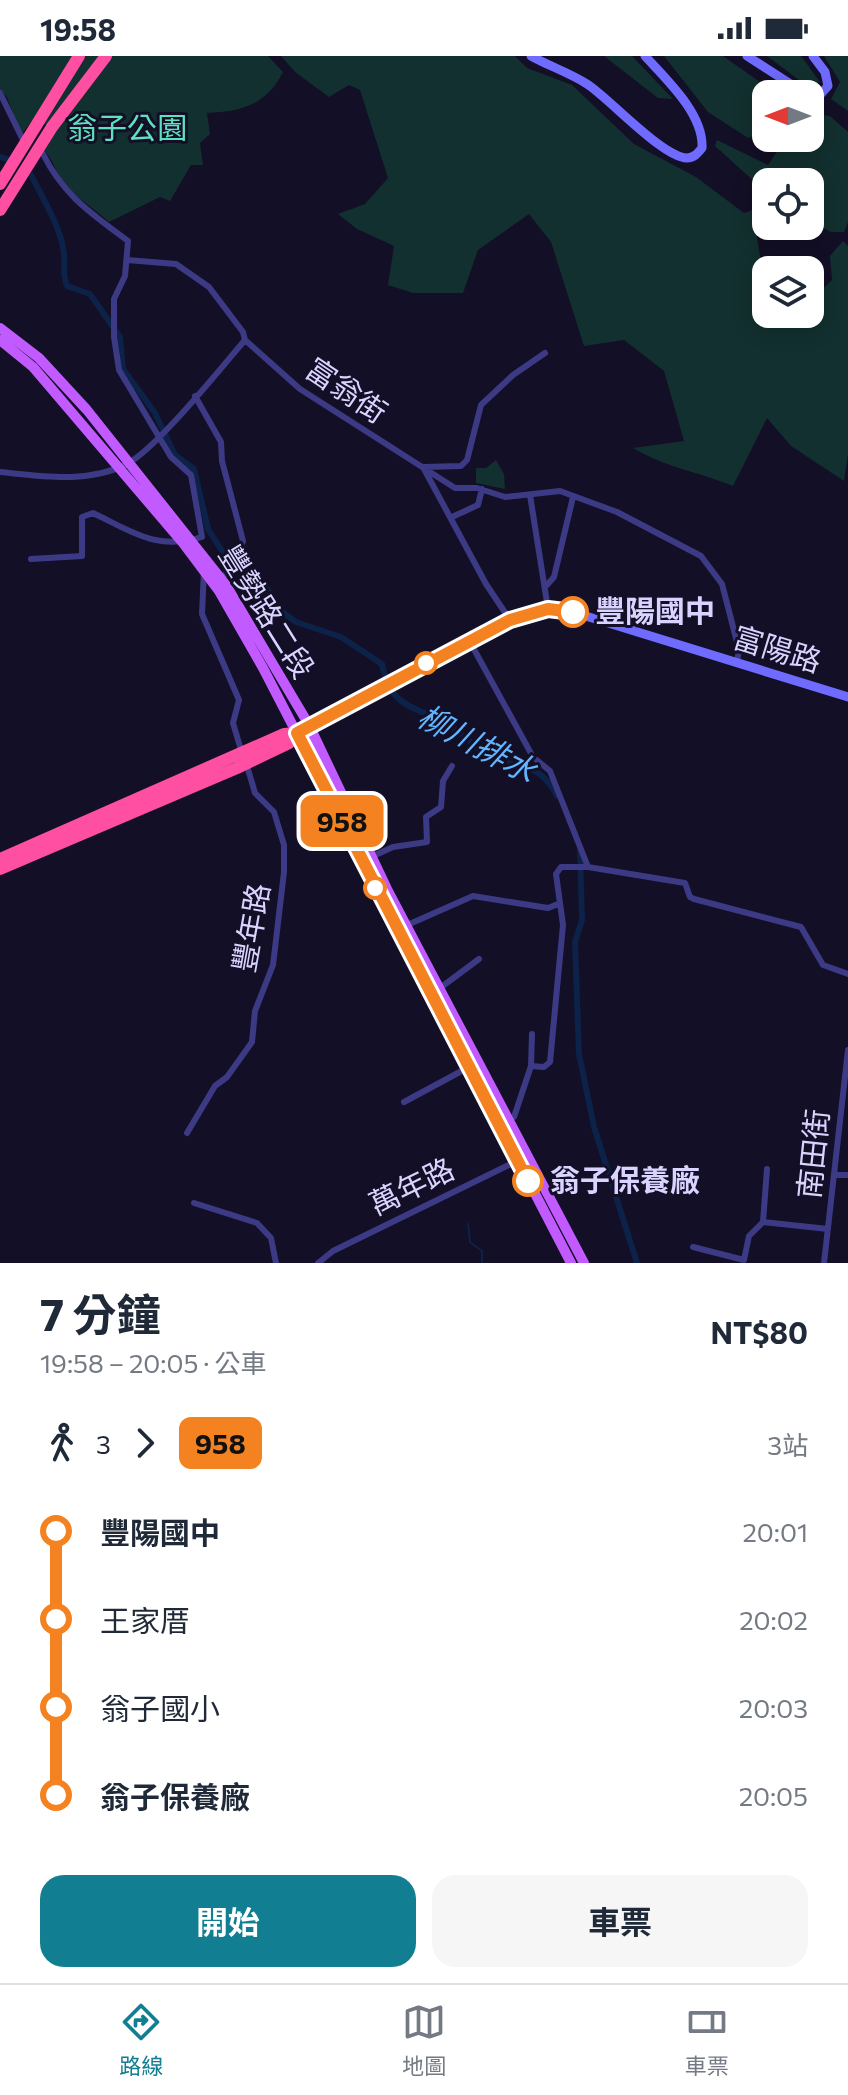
<!DOCTYPE html>
<html lang="zh-TW">
<head>
<meta charset="utf-8">
<style>
  body { margin:0; font-family:Commissioner,"Noto Sans TC",sans-serif; background:#f6f6f7; color:#1f2937; height:100vh; display:flex; flex-direction:column; font-size:30px; white-space:nowrap }
  * { box-sizing:border-box; margin:0 }
  p { font-size:26px; color:#747a83 }
  .icon { flex:none; width:44px; height:44px; fill:none; stroke:currentColor; stroke-width:2; stroke-linecap:round; stroke-linejoin:round }
  .map { position:relative; height:1207px; overflow:hidden }
  .drawer { display:flex; flex-direction:column; background:#fff; flex:1 }
  .drawer>* { flex:none }
  .badge { padding:0 16px; border-radius:12px; font-size:28px; line-height:52px }
  .needle { width:52px; rotate:270deg }
  .buttons { position:absolute; left:752px; top:24px; display:grid; gap:16px }
  .buttons a { display:grid; place-items:center; width:72px; height:72px; border-radius:16px; background:#fff; box-shadow:0 4px 20px #0003; font-size:40px }
  .map>.badge { position:absolute; translate:-50% -50%; box-shadow:0 0 0 4px #fff }
  .legs { display:flex; align-items:center; gap:12px; height:88px; padding:0 40px; font-size:26px }
  .legs p { margin-inline-start:auto }
  .headline { display:flex; align-items:center; justify-content:space-between; height:136px; padding:0 40px }
  h1 { font-size:44px; font-weight:700; line-height:60px }
  .button { display:flex; gap:16px; margin-top:auto; padding:16px 40px }
  .button a { flex:1; height:92px; border-radius:24px; background:#117e91; color:#fff; font-size:32px; font-weight:700; line-height:92px; text-align:center }
  .button a+a { background:#f6f6f7; color:#1f2937 }
  ul { padding:0 40px; list-style:none }
  li { display:flex; align-items:center; gap:28px; height:88px; font-size:30px }
  li i { display:grid; place-items:center; width:12px; height:100%; margin:0 10px; background:currentColor }
  li i::after { content:''; width:20px; height:20px; margin:-10px; border:6px solid; border-radius:50%; background:#fff }
  li p { margin-inline-start:auto }
  li:first-child i { background:linear-gradient(#0000 50%,currentColor 0) }
  li:last-child i { background:linear-gradient(currentColor 50%,#0000 0) }
  .status { display:flex; justify-content:space-between; align-items:center; height:56px; padding:0 40px; background:#fff; direction:ltr }
  .status svg { height:22px; fill:currentColor }
  .dock { display:flex; justify-content:space-around; align-items:center; height:112px; border-top:2px solid #e0e1e3; background:#fff; font-size:22px; color:#747a83 }
  .dock a { display:grid; justify-items:center; gap:4px }
  .dock .active { color:#117e91 }
  .map>svg:first-child { display:block }
  .green { fill:#12302f }
  .lines { fill:none; stroke-linecap:round; stroke-linejoin:round }
  .stream { stroke:#0c2248; stroke-width:2 }
  .canal { stroke:#0c2248; stroke-width:6 }
  .street { stroke:#3d3a85; stroke-width:6 }
  .secondary { stroke:#6f6bff; stroke-width:9 }
  .primary { stroke:#c25bff; stroke-width:10 }
  .highway { stroke:#ff4fa3; stroke-width:12 }
  .line-1-casing { stroke:#fff; stroke-width:18 }
  .line-1 { stroke:#f58220; stroke-width:12 }
  .stop-1-dot { fill:#fff; stroke:#f58220; stroke-width:4 }
  .labels { text-anchor:middle; stroke-width:6; stroke-linejoin:round; paint-order:stroke }
  .park-label { font-size:30px; fill:#5fe0c0; stroke:#130f26 }
  .street-label { font-size:30px; fill:#d9d4ff; stroke:#130f26 }
  .stop-label { font-size:30px; font-weight:bold; fill:#d9d4ff; stroke:#130f26; text-anchor:start }
  .water-label { font-size:32px; font-style:italic; fill:#62b6ff; stroke:#130f26 }
</style>
</head>
<body>
<div class="status"><b>19:58</b><svg viewBox="0 0 49 12"><path d="M0 12V9h3v3zM5 12V6h3v6zM10 12V3h3v9zM15 12V0h3v12zM26 1h20v11H26zM47 4h2v5h-2z"/></svg></div>
<div class="map">
<svg width="848" height="1207" viewBox="0 0 848 1207">
  <rect width="100%" height="100%" fill="#130f26"/>
  <path class="green" d="M0,0H268L283,16C267,48 242,56 207,57L210,78L200,87L203,109H191L170,145L160,141L109,166C95,153 77,142 65,129C55,117 54,102 41,92L53,75L35,61L21,79L7,41L0,34Z
    M281,0H515L527,12L572,29L634,88L696,121L744,157L753,154C757,190 766,222 766,258H810V245L832,224L830,200L843,185L848,190V398L844,425L791,390L767,362L733,430C696,415 667,412 633,392L684,385L664,315L624,284L584,290L551,186L529,158L478,194L463,237H413L388,229L394,190L357,173L338,158L365,148L388,122L360,34L349,29L329,41L295,16Z
    M604,0H632L673,43L658,42Z
    M664,0H723L777,38H766V75L748,82L708,56Z
    M767,0H801L820,26L807,30Z
    M824,0H848V55L831,43L840,26Z
    M810,57L830,60L848,76V166L844,176H831L810,165V126H766V136L715,90L717,84L768,109L782,88L774,82H810Z
    M496,404L504,418L505,433L476,427V412H486Z"/>
  <g class="lines">
    <path class="stream" d="M468,1168L470,1186L482,1195V1207"/>
    <path class="canal" d="M0,101L7,103
      M31,119C43,143 61,171 64,198C65,210 62,218 67,230L90,238L120,281L123,313L155,357L175,399L194,413L208,473L224,498L255,515L282,556L296,566L341,581L382,608C391,655 416,649 451,670C463,678 473,690 485,698C515,715 538,702 557,740
      M580,794L582,864L575,886L579,998L594,1071L637,1207"/>
    <path class="street" d="M0,37L22,82
      M127,204L176,208L209,231L243,276L245,284L300,333L455,432H477L505,441L560,435L617,456L701,500L722,528L739,594L737,606
      M195,340L221,386L222,405L243,485L230,516L219,522
      M423,411L461,410L467,404L481,349L513,319L545,297
      M423,411L486,528L510,564
      M0,416C41,420 88,428 127,408C156,393 221,312 245,284
      M530,439L548,553
      M452,461L478,449L482,433
      M31,503L82,500V461L93,457C133,476 157,495 202,481L191,419L171,401L119,314L114,281V243L125,220L128,185C91,157 64,140 43,98
      M204,514L202,558L239,644L233,667L241,694
      M547,529L554,521L573,441
      M470,586L533,701L550,715L588,811
      M371,801L393,791L427,786L426,761L441,751L443,725L452,710
      M405,870L473,840L548,852L558,848
      M440,932L479,903
      M531,1010L544,1011L550,1006L563,869L556,818L561,811H588L685,827L690,841L694,843L801,871L823,909L848,918
      M404,1046L469,1011
      M509,1063L514,1061L531,1010L532,978
      M187,1077L215,1030L227,1021L252,986L255,955L273,909L284,816V789L274,756L255,737L247,710
      M834,1119H848
      M194,1147L257,1167L271,1182L276,1207
      M763,1166L767,1113
      M693,1191L744,1204L749,1180L763,1166L828,1173
      M318,1207L333,1195L521,1103
      M824,1207L848,994"/>
    <path class="secondary" d="M531,0C549,10 570,17 587,28C609,42 662,101 687,102C694,102 698,97 702,92C704,58 666,23 645,0
      M747,0L806,38
      M810,39L819,40L828,30L825,16L813,0
      M297,677L510,564L548,553L576,557L848,641"/>
    <path class="primary" d="M0,272L39,302L87,354L226,529L309,669L387,833L584,1207
      M0,284L33,311L183,487L219,535L263,612L571,1207"/>
    <path class="highway" d="M0,128L79,0
      M0,154L52,71L106,0
      M0,803L284,678L297,677
      M0,813L237,712L289,687L297,677"/>
  </g>
  <g class="lines">
    <g class="line-1-casing">
      <path id="line-1" d="M528,1125L297,677L510,564L548,553L573,556"/>
    </g>
    <use href="#line-1" class="line-1"/>
  </g>
  <g class="stop-1-dot">
    <circle cx="573" cy="556" r="14"/>
    <circle cx="426" cy="607" r="10"/>
    <circle cx="375" cy="832" r="10"/>
    <circle cx="528" cy="1125" r="14"/>
  </g>
  <g class="labels">
    <g class="park-label">
      <text x="127" y="83">翁子公園</text>
    </g>
    <g class="street-label">
      <text transform="translate(346 335) rotate(34)" y="10">富翁街</text>
      <text transform="translate(266 556) rotate(58)" y="10">豐勢路二段</text>
      <text transform="translate(777 594) rotate(17)" y="10">富陽路</text>
      <text transform="translate(252 872) rotate(-80)" y="10">豐年路</text>
      <text transform="translate(814 1098) rotate(-84)" y="10">南田街</text>
      <text transform="translate(412 1131) rotate(-26)" y="10">萬年路</text>
    </g>
    <g class="stop-label">
      <text x="595" y="566">豐陽國中</text>
      <text x="550" y="1135">翁子保養廠</text>
    </g>
    <g class="water-label">
      <text transform="translate(477 688) rotate(28)" y="11">柳川排水</text>
    </g>
  </g>
</svg>
<div class="buttons">
<a><svg class="needle" viewBox="-14 -14 28 28"><path d="M0-13l5 13h-10z" fill="#e53935"/><path d="M0 13l5-13h-10z" fill="#747a83"/></svg></a>
<a><svg class="icon" aria-label="locate" viewBox="0 0 24 24"><circle cx="12" cy="12" r="6"/><path d="M12 2v4M12 18v4M2 12h4M18 12h4"/></svg></a>
<a><svg class="icon" aria-label="layers" viewBox="0 0 24 24"><path d="M12 4l9 5-9 5-9-5zM3 14l9 5 9-5"/></svg></a>
</div>
<b class="badge" style="left:342px;top:765px;background:#f58220;color:#111">958</b>
</div>
<section class="drawer">
<div class="headline"><div><h1>7 分鐘</h1><p>19:58 – 20:05 · 公車</p></div><b>NT$80</b></div>
<div class="legs"><svg class="icon" aria-label="walk" viewBox="0 0 24 24"><circle cx="13" cy="4" r="2"/><path d="M13 8l-2 6 4 7M11 14l-3 7M7 12l3-4h3l4 4"/></svg>3<svg class="icon" aria-label="forward" viewBox="0 0 24 24"><path d="M9 5l7 7-7 7"/></svg><b class="badge" style="background:#f58220;color:#111">958</b><p>3站</p></div>
<ul>
<li><i style="color:#f58220"></i><b>豐陽國中</b><p>20:01</p></li>
<li><i style="color:#f58220"></i><span>王家厝</span><p>20:02</p></li>
<li><i style="color:#f58220"></i><span>翁子國小</span><p>20:03</p></li>
<li><i style="color:#f58220"></i><b>翁子保養廠</b><p>20:05</p></li>
</ul>
<div class="button"><a>開始</a><a>車票</a></div>
</section>
<nav class="dock">
<a class="active"><svg class="icon" aria-label="directions" viewBox="0 0 24 24"><path d="M12 3l9 9-9 9-9-9zM9 14v-3h6M13 9l2 2-2 2"/></svg>路線</a>
<a><svg class="icon" aria-label="map" viewBox="0 0 24 24"><path d="M3 6l6-2 6 2 6-2v14l-6 2-6-2-6 2zM9 4v14M15 6v14"/></svg>地圖</a>
<a><svg class="icon" aria-label="tickets" viewBox="0 0 24 24"><path d="M3 7h18v10H3zM15 7v10"/></svg>車票</a>
</nav>
</body>
</html>
